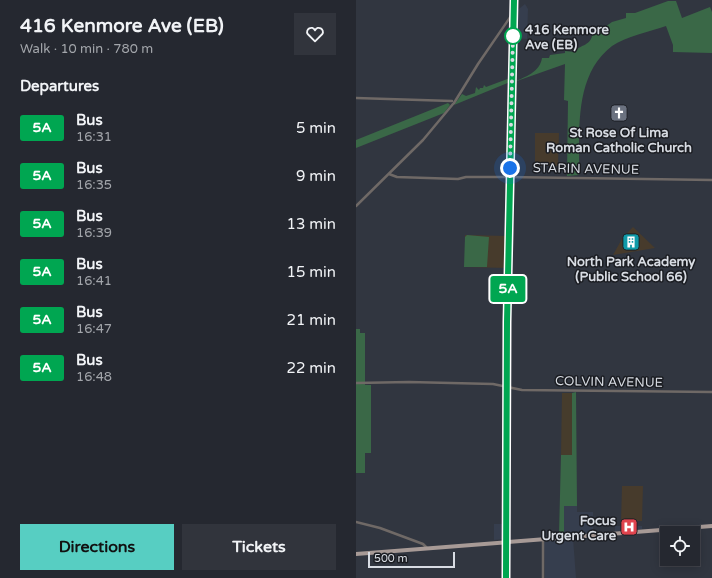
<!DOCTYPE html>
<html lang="en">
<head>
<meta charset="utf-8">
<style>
  body { margin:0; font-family:"Varela Round",sans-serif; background:#31343c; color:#f1f3f6; height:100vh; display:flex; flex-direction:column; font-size:15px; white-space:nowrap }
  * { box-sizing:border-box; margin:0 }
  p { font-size:13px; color:#a3a6ab }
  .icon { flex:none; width:22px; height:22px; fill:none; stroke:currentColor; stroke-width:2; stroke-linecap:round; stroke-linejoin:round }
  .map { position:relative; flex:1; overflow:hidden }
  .sheet { display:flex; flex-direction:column; background:#252830; width:356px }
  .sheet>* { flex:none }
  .badge { padding:0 8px; border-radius:3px; font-size:14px; line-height:26px }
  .controls { position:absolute; left:304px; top:526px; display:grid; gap:8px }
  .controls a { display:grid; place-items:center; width:40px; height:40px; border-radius:0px; background:#252830; box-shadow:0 2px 10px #0003,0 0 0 1px #42444c; font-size:20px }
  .scale { position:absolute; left:12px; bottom:10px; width:87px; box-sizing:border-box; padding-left:4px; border:2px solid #d8dce3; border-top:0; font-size:11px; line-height:14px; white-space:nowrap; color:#d8dce3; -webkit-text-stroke:3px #1b1d22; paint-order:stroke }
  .you { position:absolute; width:20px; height:20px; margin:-10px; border:3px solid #fff; border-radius:50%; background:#1a73e8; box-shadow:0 0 0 6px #1a73e833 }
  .map>.badge { position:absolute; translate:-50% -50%; box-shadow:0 0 0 2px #fff }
  h2 { padding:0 20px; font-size:15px; line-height:36px }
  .round { display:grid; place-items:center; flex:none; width:42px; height:42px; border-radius:0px; background:#31343c }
  .headline { display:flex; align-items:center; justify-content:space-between; height:68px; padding:0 20px }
  h1 { font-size:19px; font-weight:700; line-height:30px }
  .action { display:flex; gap:8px; margin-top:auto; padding:8px 20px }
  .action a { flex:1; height:46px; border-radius:0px; background:#57cec2; color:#111; font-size:16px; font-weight:700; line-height:46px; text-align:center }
  .action a+a { background:#31343c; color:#f1f3f6 }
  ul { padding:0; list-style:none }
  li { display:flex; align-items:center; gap:12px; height:48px; padding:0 20px }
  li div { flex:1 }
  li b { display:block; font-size:15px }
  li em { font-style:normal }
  li .badge { min-width:44px; font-weight:700; text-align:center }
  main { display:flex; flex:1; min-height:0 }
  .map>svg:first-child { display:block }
  .built { fill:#363e4e }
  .industrial { fill:#463c2c }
  .education { fill:#473b2c }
  .green { fill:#3a6847 }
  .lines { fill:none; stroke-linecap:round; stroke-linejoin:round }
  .minor { stroke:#6f6966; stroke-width:2.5 }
  .major { stroke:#a79a96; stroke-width:4 }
  .line-casing { stroke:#fff; stroke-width:9 }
  .line { stroke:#00a651; stroke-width:6 }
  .walk { stroke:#d8dce3; stroke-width:4; stroke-dasharray:0 7.2 }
  .stop-dot { fill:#fff; stroke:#00a651; stroke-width:2 }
  .labels { text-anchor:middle; stroke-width:3; stroke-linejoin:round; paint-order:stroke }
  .stop-label { font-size:13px; font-weight:bold; fill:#d8dce3; stroke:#1b1d22; text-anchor:start }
  .poi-label { font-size:13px; font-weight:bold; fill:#d8dce3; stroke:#1b1d22 }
  .street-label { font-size:13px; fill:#d8dce3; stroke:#1b1d22 }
</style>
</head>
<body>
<main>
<section class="sheet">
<div class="headline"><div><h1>416 Kenmore Ave (EB)</h1><p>Walk · 10 min · 780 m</p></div><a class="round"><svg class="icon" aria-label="heart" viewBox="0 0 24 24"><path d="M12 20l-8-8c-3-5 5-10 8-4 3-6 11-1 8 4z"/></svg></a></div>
<h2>Departures</h2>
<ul>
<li><span class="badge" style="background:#00a651;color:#fff">5A</span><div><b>Bus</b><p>16:31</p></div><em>5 min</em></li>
<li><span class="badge" style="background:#00a651;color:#fff">5A</span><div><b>Bus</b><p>16:35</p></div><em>9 min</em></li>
<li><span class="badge" style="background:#00a651;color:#fff">5A</span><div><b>Bus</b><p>16:39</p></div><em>13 min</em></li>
<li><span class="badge" style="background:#00a651;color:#fff">5A</span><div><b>Bus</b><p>16:41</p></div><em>15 min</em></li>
<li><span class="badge" style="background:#00a651;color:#fff">5A</span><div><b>Bus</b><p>16:47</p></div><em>21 min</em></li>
<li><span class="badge" style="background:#00a651;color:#fff">5A</span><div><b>Bus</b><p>16:48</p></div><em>22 min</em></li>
</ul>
<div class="action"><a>Directions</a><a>Tickets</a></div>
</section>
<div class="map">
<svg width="356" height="578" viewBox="0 0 356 578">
  <rect width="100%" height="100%" fill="#313640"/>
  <path class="built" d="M169,4L172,9L171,39L159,38V12Z
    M208,506H221V512H237V533L208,535Z
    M280,521V526H286V529L259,531V526H265V524H268V522Z
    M138,524H148L147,539L138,540Z
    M217,538L220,578H189L188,541Z"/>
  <path class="industrial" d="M206,393H216V455H205Z"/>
  <path class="education" d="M179,133H203L202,166H179Z
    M277,227L299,248L257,255L267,237Z
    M109,235L151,236V268L109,267Z
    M266,486H287L286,521L265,522Z"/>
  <path class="green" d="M312,1H320L326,18L354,7L356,12V53L317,52V45L310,26C295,31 269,37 256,46C217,76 224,132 223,175L211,176L212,101L208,100L209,64L158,82C169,77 184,72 186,58H193L194,55L209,53V51L218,52C223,45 234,46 236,36L256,22L270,18V13H279Z
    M154,78V82L98,105L106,94L110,96L119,93L120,87L123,90L124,88H127L128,85L130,87Z
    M92,103L94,105L88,113L0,148V140Z
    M111,235L133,237L131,267H108L109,237Z
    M0,329H4V333H9V385H15V453H9V473H0Z
    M220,392L221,506H208V535H203L205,455H216V393Z"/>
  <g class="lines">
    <path class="minor" d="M0,98L96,101
      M98,103L122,64L157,13
      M33,174L41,177L102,179L110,177H147L356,180
      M0,206L67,140L97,104
      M0,383L53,382L137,384L166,390L356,392
      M0,522L24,528L67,544L71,548
      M187,540V578
      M150,543V578"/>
    <path class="major" d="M150,542L151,322L158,0
      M0,554L356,526"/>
  </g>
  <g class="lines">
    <g class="line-casing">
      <path id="line" d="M150,578L151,322L158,0"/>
    </g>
    <use href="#line" class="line"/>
    <path class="walk" d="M154,168L157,34V36"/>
  </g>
  <defs>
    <g id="church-square" transform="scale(0.9)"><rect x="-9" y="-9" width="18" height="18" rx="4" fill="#6b7280" stroke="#1b1d22"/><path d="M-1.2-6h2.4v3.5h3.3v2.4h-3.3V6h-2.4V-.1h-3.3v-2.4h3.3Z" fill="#fff"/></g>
    <g id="building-square" transform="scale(0.9)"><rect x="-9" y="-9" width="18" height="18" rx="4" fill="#0f9aa8" stroke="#1b1d22"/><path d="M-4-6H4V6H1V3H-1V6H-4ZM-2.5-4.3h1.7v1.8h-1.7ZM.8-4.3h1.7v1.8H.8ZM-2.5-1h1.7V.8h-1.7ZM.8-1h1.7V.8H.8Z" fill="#fff"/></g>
    <g id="hospital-square" transform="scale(0.9)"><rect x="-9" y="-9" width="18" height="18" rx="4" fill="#e0444e" stroke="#1b1d22"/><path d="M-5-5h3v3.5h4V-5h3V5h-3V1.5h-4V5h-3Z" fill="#fff"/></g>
  </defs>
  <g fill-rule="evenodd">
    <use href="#church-square" x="263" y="113"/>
    <use href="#building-square" x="275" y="242"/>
    <use href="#hospital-square" x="273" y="527"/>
  </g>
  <circle class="stop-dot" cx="157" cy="36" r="8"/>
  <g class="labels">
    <g class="stop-label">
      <text x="169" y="34">416 Kenmore<tspan x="169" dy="15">Ave (EB)</tspan></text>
    </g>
    <g class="poi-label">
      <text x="263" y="137">St Rose Of Lima<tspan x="263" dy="15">Roman Catholic Church</tspan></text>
      <text x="275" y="266">North Park Academy<tspan x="275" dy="15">(Public School 66)</tspan></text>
      <text x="260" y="525" text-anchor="end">Focus<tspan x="260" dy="15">Urgent Care</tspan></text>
    </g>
    <g class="street-label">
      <text transform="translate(230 168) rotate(1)" y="5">STARIN AVENUE</text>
      <text transform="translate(253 381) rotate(1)" y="5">COLVIN AVENUE</text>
    </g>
  </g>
</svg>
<div class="controls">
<a><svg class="icon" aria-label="locate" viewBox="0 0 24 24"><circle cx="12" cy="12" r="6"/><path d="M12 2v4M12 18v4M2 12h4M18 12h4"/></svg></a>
</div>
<div class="scale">500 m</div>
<div class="you" style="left:154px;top:168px"></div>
<b class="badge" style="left:152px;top:289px;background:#00a651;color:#fff">5A</b>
</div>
</main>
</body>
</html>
